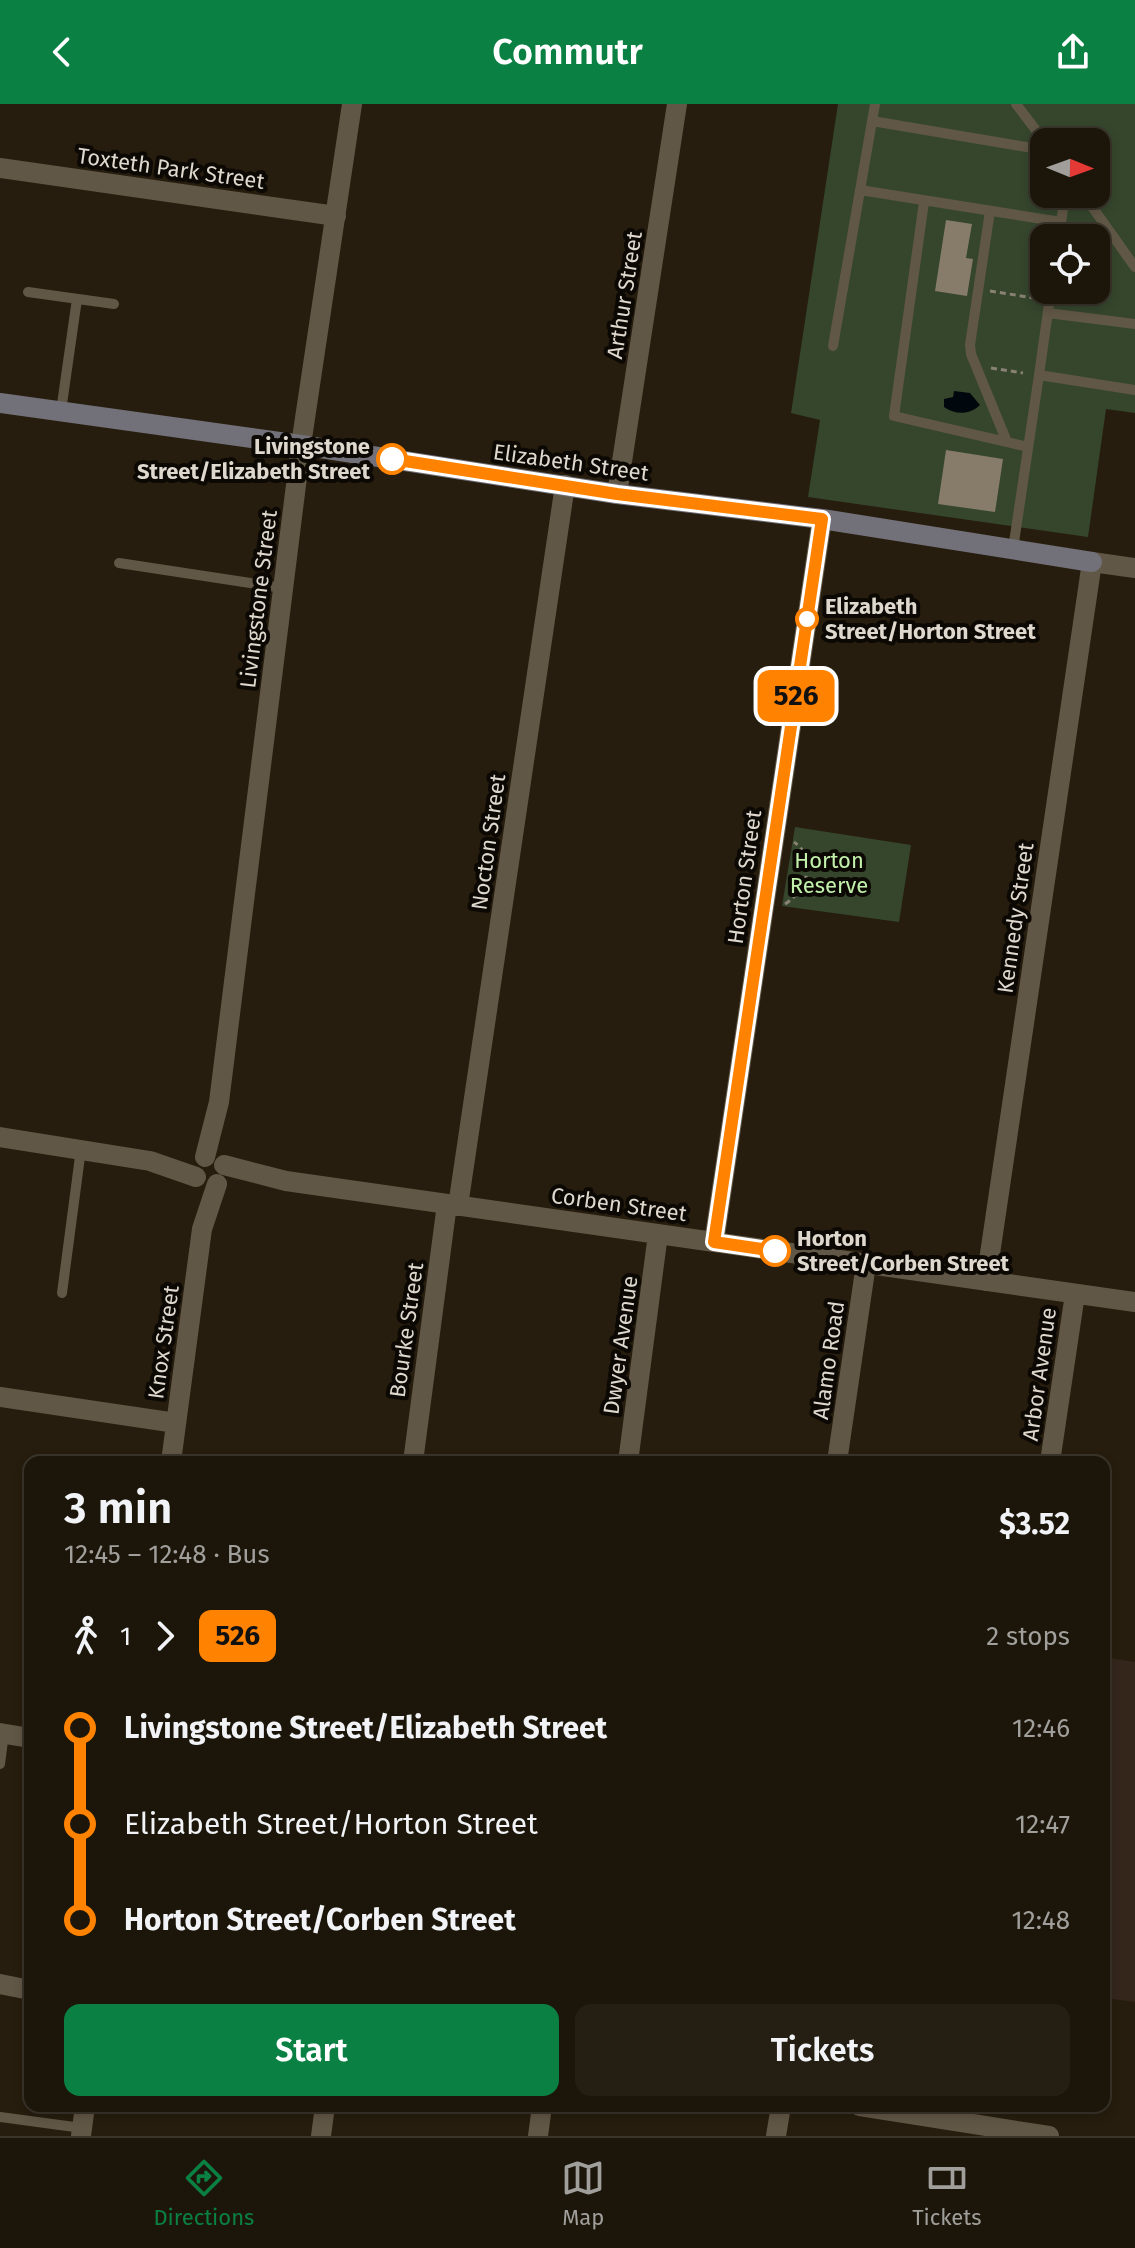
<!DOCTYPE html>
<html lang="en">
<head>
<meta charset="utf-8">
<style>
  body { margin:0; font-family:"Fira Sans",sans-serif; background:#251f13; color:#f1f3f6; height:100vh; display:flex; flex-direction:column; font-size:30px; white-space:nowrap }
  * { box-sizing:border-box; margin:0 }
  p { font-size:26px; color:#a09f9c }
  .icon { flex:none; width:44px; height:44px; fill:none; stroke:currentColor; stroke-width:2; stroke-linecap:round; stroke-linejoin:round }
  .map { position:relative; flex:1; overflow:hidden }
  .side { position:absolute; left:24px; top:1352px; width:1086px; height:656px; display:flex; flex-direction:column; background:#1c160a; border-radius:16px; box-shadow:0 4px 12px #0003,0 0 0 2px #3a352b }
  .side>* { flex:none }
  .badge { padding:0 16px; border-radius:12px; font-size:28px; line-height:52px }
  .needle { width:52px; rotate:91deg }
  .tools { position:absolute; left:1030px; top:24px; display:grid; gap:16px }
  .tools a { display:grid; place-items:center; width:80px; height:80px; border-radius:16px; background:#1c160a; box-shadow:0 4px 12px #0003,0 0 0 2px #3a352b; font-size:40px }
  .map>.badge { position:absolute; translate:-50% -50%; box-shadow:0 0 0 4px #fff }
  .legs { display:flex; align-items:center; gap:12px; height:88px; padding:0 40px; font-size:26px }
  .legs p { margin-inline-start:auto }
  .summary { display:flex; align-items:center; justify-content:space-between; height:136px; padding:0 40px }
  h1 { font-size:44px; font-weight:600; line-height:60px }
  .button { display:flex; gap:16px; margin-top:auto; padding:16px 40px }
  .button a { flex:1; height:92px; border-radius:16px; background:#0b8043; color:#fff; font-size:32px; font-weight:600; line-height:92px; text-align:center }
  .button a+a { background:#251f13; color:#f1f3f6 }
  ul { padding:0 40px; list-style:none }
  li { display:flex; align-items:center; gap:28px; height:96px; font-size:30px }
  li i { display:grid; place-items:center; width:12px; height:100%; margin:0 10px; background:currentColor }
  li i::after { content:''; width:20px; height:20px; margin:-10px; border:6px solid; border-radius:50%; background:#1c160a }
  li p { margin-inline-start:auto }
  li:first-child i { background:linear-gradient(#0000 50%,currentColor 0) }
  li:last-child i { background:linear-gradient(currentColor 50%,#0000 0) }
  header { display:flex; justify-content:space-between; align-items:center; height:104px; padding:0 40px; background:#0b8043; color:#fff; font-size:36px; font-weight:600 }
  .tab-bar { display:flex; justify-content:space-around; align-items:center; height:112px; border-top:2px solid #3a352b; background:#1c160a; font-size:22px; color:#a09f9c }
  .tab-bar a { display:grid; justify-items:center; gap:4px }
  .tab-bar .active { color:#0b8043 }
  .map>svg:first-child { display:block }
  .education { fill:#34261b }
  .green { fill:#35462d; fill-rule:evenodd }
  .water { fill:#00080d }
  .building { fill:#877c6a }
  .lines { fill:none; stroke-linecap:round; stroke-linejoin:round }
  .path { stroke:#888174; stroke-width:3; stroke-dasharray:6 4; stroke-linecap:butt }
  .lane { stroke:#615746; stroke-width:10 }
  .street { stroke:#615746; stroke-width:20 }
  .secondary { stroke:#727078; stroke-width:20 }
  .line-1-casing { stroke:#fff; stroke-width:18 }
  .line-1 { stroke:#ff8200; stroke-width:12 }
  .stop-1-dot { fill:#fff; stroke:#ff8200; stroke-width:4 }
  .labels { text-anchor:middle; stroke-width:8; stroke-linejoin:round; paint-order:stroke }
  .street-label { font-size:22px; fill:#ded8ce; stroke:#0c0803 }
  .stop-label { font-size:22px; font-weight:bold; fill:#ded8ce; stroke:#0c0803; text-anchor:start }
  .park-label { font-size:22px; fill:#c1f1aa; stroke:#0c0803 }
</style>
</head>
<body>
<header><svg class="icon" aria-label="back" viewBox="0 0 24 24"><path d="M15 5l-7 7 7 7"/></svg>Commutr<svg class="icon" aria-label="share" viewBox="0 0 24 24"><path d="M12 15V3M7 8l5-5 5 5M5 13v7h14v-7"/></svg></header>
<div class="map">
<svg width="1135" height="2032" viewBox="0 0 1135 2032">
  <rect width="100%" height="100%" fill="#261d0e"/>
  <path class="education" d="M1104,1553L1135,1558V1898L1104,1894Z"/>
  <path class="green" d="M838,0H1135V309L1106,305L1088,433L808,393L820,316L791,309ZM1044,38H1096V90H1044ZM1044,134H1096V186H1044Z
    M795,723L911,741L899,818L782,802Z"/>
  <path class="water" d="M954,287L970,289L980,301C970,311 955,311 944,303V295L953,293Z"/>
  <path class="building" d="M946,116L972,120L966,154L973,155L967,192L935,187Z
    M946,346L1003,355L995,408L938,400Z"/>
  <g class="lines">
    <path class="path" d="M990,187L1034,194
      M991,264L1023,269
      M785,800C807,786 818,755 794,738"/>
    <path class="lane" d="M1016,0L1045,38
      M872,17L1044,46
      M860,86L1061,118
      M1083,90L1135,163
      M924,98L894,312L1028,343
      M990,107L970,241L971,250L1007,338
      M1059,134L1064,97L1073,90
      M1051,186L1039,271L1135,286
      M28,188L114,200
      M1048,209L1135,220
      M833,242L875,0
      M61,307L77,195
      M1013,445L1039,271
      M119,459L283,484
      M62,1189L81,1045
      M0,1660L4,1629
      M0,2013L82,2024"/>
    <path class="street" d="M0,64L336,112
      M617,390L677,0
      M0,1033L150,1057L196,1073
      M205,1053L219,998L301,341L352,0
      M224,1061L286,1077L1135,1198
      M458,1102L565,381
      M714,1138L822,415
      M986,1177L1092,458L1135,464
      M0,1293L176,1319
      M171,1358L202,1125L217,1080
      M413,1358L447,1100
      M628,1358L658,1130
      M837,1358L866,1160
      M1050,1358L1075,1190
      M0,1629L30,1634
      M0,1880L30,1886
      M860,2002L1049,2032
      M81,2032L85,2002
      M321,2032L325,2002
      M538,2032L542,2002
      M776,2032L781,2002"/>
    <path class="secondary" d="M0,299L301,341L617,390L822,415L1092,458"/>
  </g>
  <g class="lines">
    <g class="line-1-casing">
      <path id="line-1" d="M392,355L617,390L822,415L714,1138L775,1147"/>
    </g>
    <use href="#line-1" class="line-1"/>
  </g>
  <g class="stop-1-dot">
    <circle cx="392" cy="355" r="14"/>
    <circle cx="807" cy="515" r="10"/>
    <circle cx="775" cy="1147" r="14"/>
  </g>
  <g class="labels">
    <g class="street-label">
      <text transform="translate(171 64) rotate(8)" y="8">Toxteth Park Street</text>
      <text transform="translate(624 191) rotate(-81)" y="8">Arthur Street</text>
      <text transform="translate(571 358) rotate(8)" y="8">Elizabeth Street</text>
      <text transform="translate(258 495) rotate(-83)" y="8">Livingstone Street</text>
      <text transform="translate(488 738) rotate(-82)" y="8">Nocton Street</text>
      <text transform="translate(744 773) rotate(-82)" y="8">Horton Street</text>
      <text transform="translate(1015 814) rotate(-82)" y="8">Kennedy Street</text>
      <text transform="translate(619 1100) rotate(8)" y="8">Corben Street</text>
      <text transform="translate(406 1226) rotate(-82)" y="8">Bourke Street</text>
      <text transform="translate(163 1238) rotate(-82)" y="8">Knox Street</text>
      <text transform="translate(620 1241) rotate(-82)" y="8">Dwyer Avenue</text>
      <text transform="translate(828 1256) rotate(-82)" y="8">Alamo Road</text>
      <text transform="translate(1039 1270) rotate(-82)" y="8">Arbor Avenue</text>
    </g>
    <g class="stop-label">
      <text x="370" y="350" text-anchor="end">Livingstone<tspan x="370" dy="25">Street/Elizabeth Street</tspan></text>
      <text x="825" y="510">Elizabeth<tspan x="825" dy="25">Street/Horton Street</tspan></text>
      <text x="797" y="1142">Horton<tspan x="797" dy="25">Street/Corben Street</tspan></text>
    </g>
    <g class="park-label">
      <text x="829" y="764">Horton<tspan x="829" dy="25">Reserve</tspan></text>
    </g>
  </g>
</svg>
<div class="tools">
<a><svg class="needle" viewBox="-14 -14 28 28"><path d="M0-13l5 13h-10z" fill="#e53935"/><path d="M0 13l5-13h-10z" fill="#a09f9c"/></svg></a>
<a><svg class="icon" aria-label="locate" viewBox="0 0 24 24"><circle cx="12" cy="12" r="6"/><path d="M12 2v4M12 18v4M2 12h4M18 12h4"/></svg></a>
</div>
<b class="badge" style="left:796px;top:592px;background:#ff8200;color:#111">526</b>
<section class="side">
<div class="summary"><div><h1>3 min</h1><p>12:45 – 12:48 · Bus</p></div><b>$3.52</b></div>
<div class="legs"><svg class="icon" aria-label="walk" viewBox="0 0 24 24"><circle cx="13" cy="4" r="2"/><path d="M13 8l-2 6 4 7M11 14l-3 7M7 12l3-4h3l4 4"/></svg>1<svg class="icon" aria-label="forward" viewBox="0 0 24 24"><path d="M9 5l7 7-7 7"/></svg><b class="badge" style="background:#ff8200;color:#111">526</b><p>2 stops</p></div>
<ul>
<li><i style="color:#ff8200"></i><b>Livingstone Street/Elizabeth Street</b><p>12:46</p></li>
<li><i style="color:#ff8200"></i><span>Elizabeth Street/Horton Street</span><p>12:47</p></li>
<li><i style="color:#ff8200"></i><b>Horton Street/Corben Street</b><p>12:48</p></li>
</ul>
<div class="button"><a>Start</a><a>Tickets</a></div>
</section>
</div>
<nav class="tab-bar">
<a class="active"><svg class="icon" aria-label="directions" viewBox="0 0 24 24"><path d="M12 3l9 9-9 9-9-9zM9 14v-3h6M13 9l2 2-2 2"/></svg>Directions</a>
<a><svg class="icon" aria-label="map" viewBox="0 0 24 24"><path d="M3 6l6-2 6 2 6-2v14l-6 2-6-2-6 2zM9 4v14M15 6v14"/></svg>Map</a>
<a><svg class="icon" aria-label="tickets" viewBox="0 0 24 24"><path d="M3 7h18v10H3zM15 7v10"/></svg>Tickets</a>
</nav>
</body>
</html>
